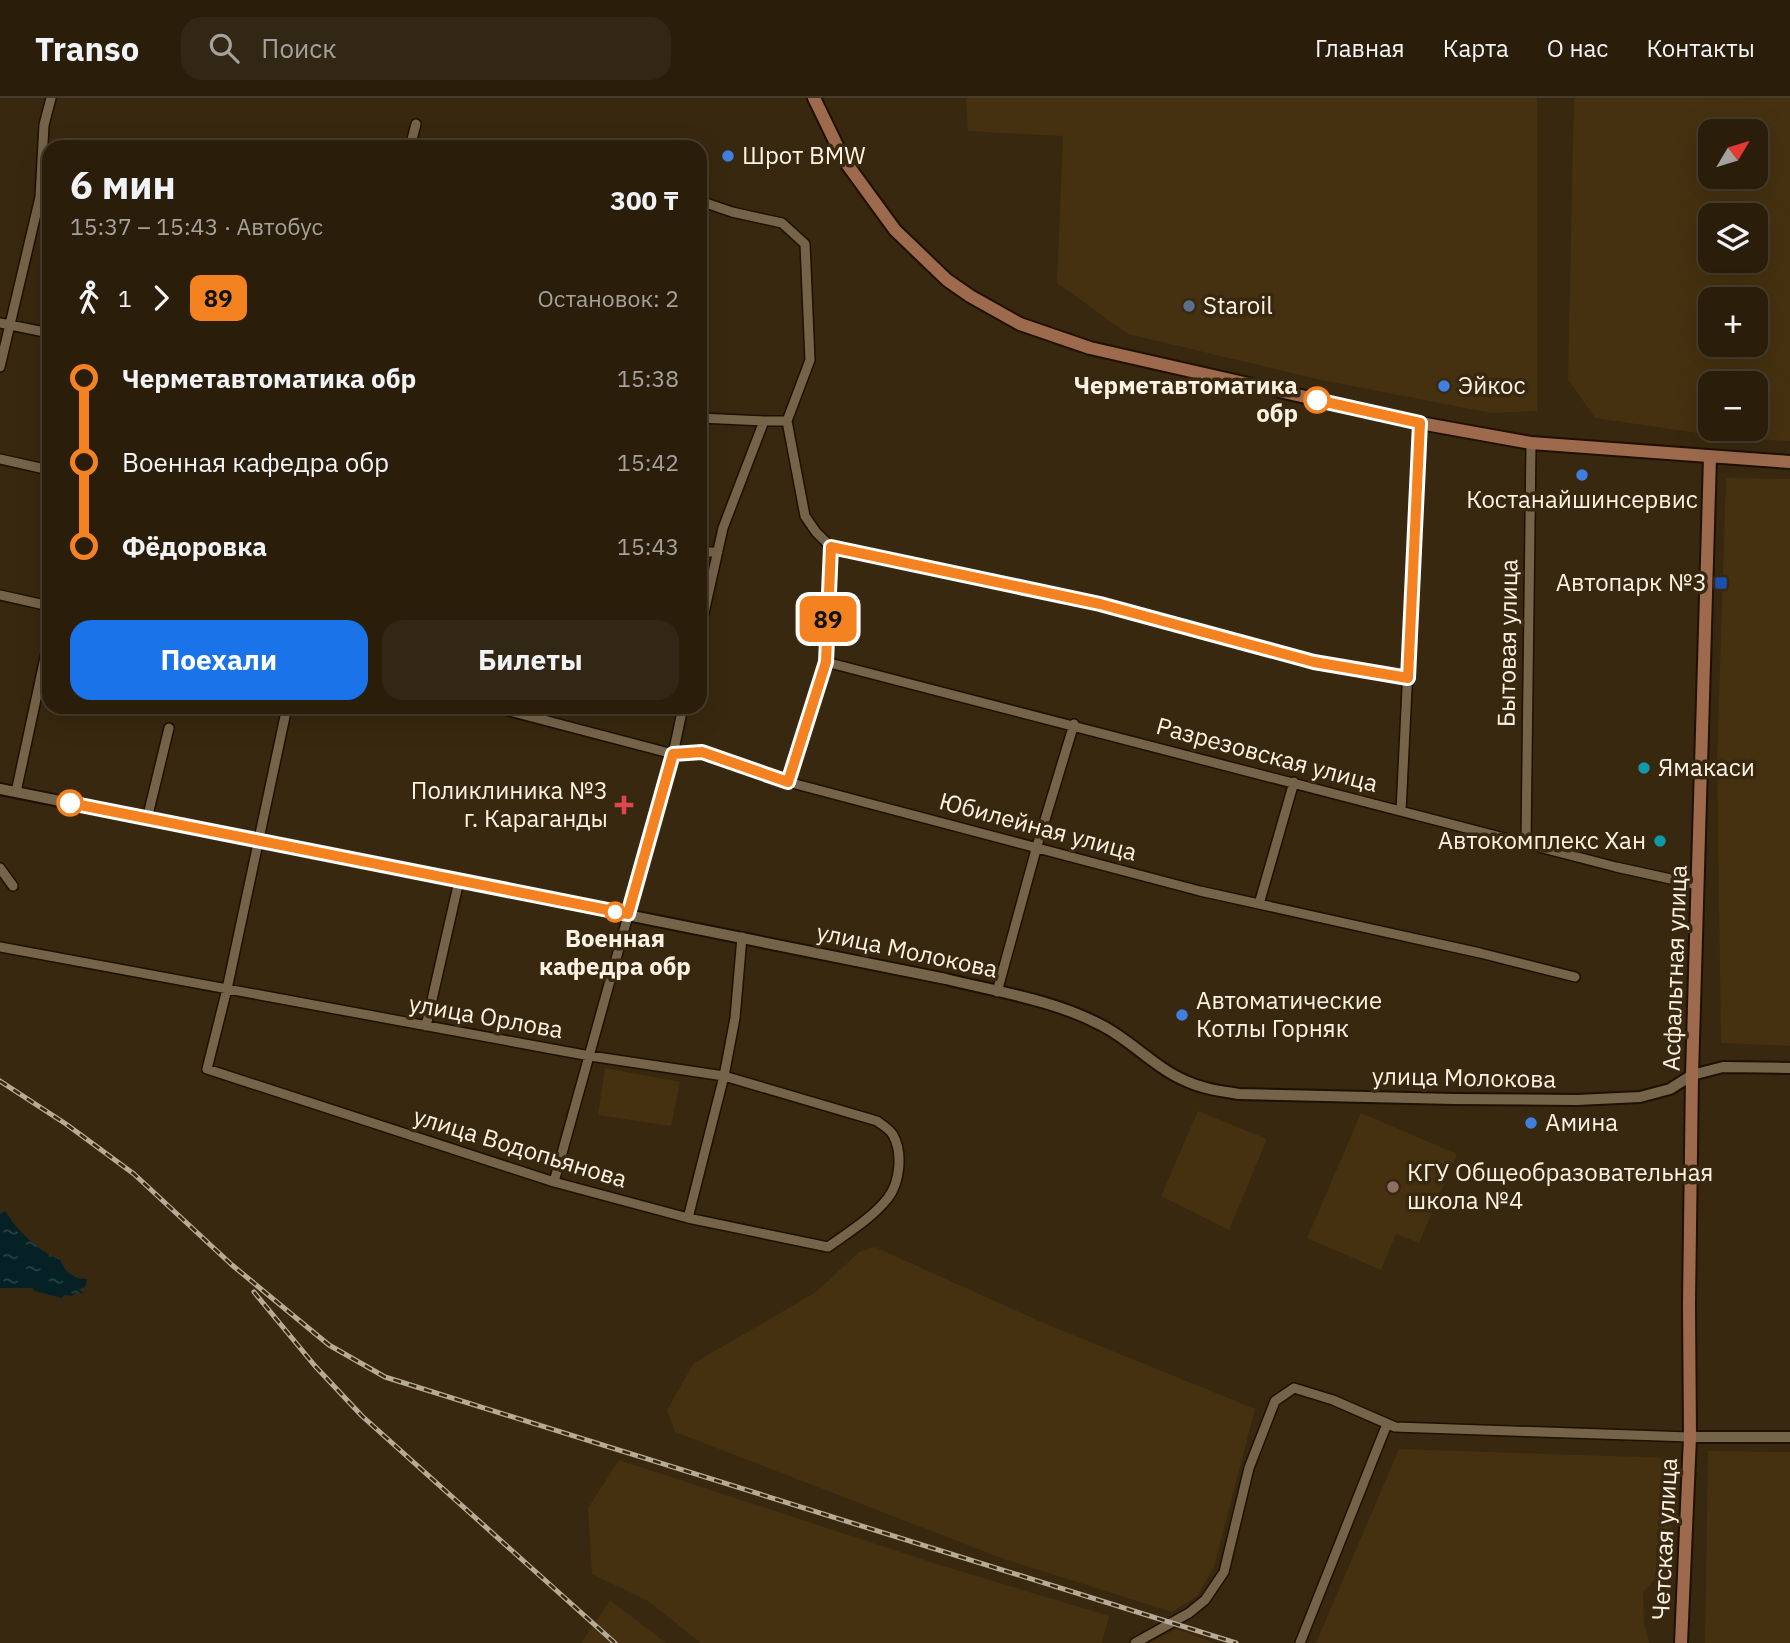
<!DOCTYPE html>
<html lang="ru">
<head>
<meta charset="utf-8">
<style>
  body { margin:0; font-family:"IBM Plex Sans",sans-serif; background:#322714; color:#f1f3f6; height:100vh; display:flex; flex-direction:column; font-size:26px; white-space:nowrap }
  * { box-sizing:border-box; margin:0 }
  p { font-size:23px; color:#a5a29d }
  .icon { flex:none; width:38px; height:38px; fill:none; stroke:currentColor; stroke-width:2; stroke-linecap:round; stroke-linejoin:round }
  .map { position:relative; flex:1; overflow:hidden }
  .details { position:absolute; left:42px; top:42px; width:665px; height:574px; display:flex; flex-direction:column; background:#2a1e0b; border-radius:21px; box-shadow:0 7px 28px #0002,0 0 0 2px #463c2c }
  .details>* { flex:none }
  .badge { padding:0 14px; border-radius:10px; font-size:24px; line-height:46px }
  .needle { width:46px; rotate:52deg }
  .buttons { position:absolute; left:1698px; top:21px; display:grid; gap:14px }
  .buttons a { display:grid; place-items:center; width:70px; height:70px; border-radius:14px; background:#2a1e0b; box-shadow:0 7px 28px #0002,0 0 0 2px #463c2c; font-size:35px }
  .map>.badge { position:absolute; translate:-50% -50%; box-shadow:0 0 0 4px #fff }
  .legs { display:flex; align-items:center; gap:10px; height:77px; padding:0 28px; font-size:23px }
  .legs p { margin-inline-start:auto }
  .overview { display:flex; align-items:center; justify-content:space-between; height:119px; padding:0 28px }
  h1 { font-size:38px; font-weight:700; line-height:52px }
  .primary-button { display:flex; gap:14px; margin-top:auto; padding:14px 28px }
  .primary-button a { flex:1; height:80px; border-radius:21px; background:#1a73e8; color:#fff; font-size:28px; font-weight:700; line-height:80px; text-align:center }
  .primary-button a+a { background:#322714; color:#f1f3f6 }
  ul { padding:0 28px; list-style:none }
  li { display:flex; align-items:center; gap:24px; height:84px; font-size:26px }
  li i { display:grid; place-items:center; width:10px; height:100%; margin:0 9px; background:currentColor }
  li i::after { content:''; width:18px; height:18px; margin:-9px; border:5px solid; border-radius:50%; background:#2a1e0b }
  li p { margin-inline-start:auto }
  li:first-child i { background:linear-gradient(#0000 50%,currentColor 0) }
  li:last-child i { background:linear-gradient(currentColor 50%,#0000 0) }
  header { display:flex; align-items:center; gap:42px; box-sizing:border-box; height:98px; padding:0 35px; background:#2a1e0b; border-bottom:2px solid #463c2c }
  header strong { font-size:33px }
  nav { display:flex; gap:38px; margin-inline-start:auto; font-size:24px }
  .search { width:490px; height:63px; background:#322714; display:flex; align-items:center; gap:18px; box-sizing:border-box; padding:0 24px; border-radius:21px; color:#a5a29d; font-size:26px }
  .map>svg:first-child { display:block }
  .built { fill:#453110; fill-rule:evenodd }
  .water { fill:url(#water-ripples) }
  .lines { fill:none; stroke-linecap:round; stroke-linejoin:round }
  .minor-casing { stroke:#1f1000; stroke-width:12 }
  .tertiary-casing { stroke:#1f1000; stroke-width:14 }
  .secondary-casing { stroke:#1f1000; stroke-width:16 }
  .minor { stroke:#76644a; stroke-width:9 }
  .tertiary { stroke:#76644a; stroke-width:10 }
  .secondary { stroke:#9d6a4e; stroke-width:12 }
  .rail-casing { stroke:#b7ab98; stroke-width:5 }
  .rail { stroke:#38280f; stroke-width:2.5; stroke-dasharray:8; stroke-linecap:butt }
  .line-1-casing { stroke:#fff; stroke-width:16 }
  .line-1 { stroke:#f58220; stroke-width:10 }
  .shop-dot { fill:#3f7fe0; stroke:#38280f; stroke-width:2.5 }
  .service-dot { fill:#5c6f8a; stroke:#38280f; stroke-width:2.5 }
  .stop-1-dot { fill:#fff; stroke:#f58220; stroke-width:3.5 }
  .transit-dot { fill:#1a4fb4; stroke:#38280f; stroke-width:2.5 }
  .culture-dot { fill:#0f9aa8; stroke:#38280f; stroke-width:2.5 }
  .health-dot { fill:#e0444e; stroke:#38280f; stroke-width:2.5 }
  .education-dot { fill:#8d6e63; stroke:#38280f; stroke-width:2.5 }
  .labels { text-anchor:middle; stroke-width:7; stroke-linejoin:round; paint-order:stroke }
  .poi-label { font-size:24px; fill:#fdf3e4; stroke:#38280f; text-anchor:start }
  .stop-label { font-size:24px; font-weight:bold; fill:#fdf3e4; stroke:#38280f; text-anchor:end }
  .street-label { font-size:24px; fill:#fdf3e4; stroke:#38280f }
</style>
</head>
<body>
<header>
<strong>Transo</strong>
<div class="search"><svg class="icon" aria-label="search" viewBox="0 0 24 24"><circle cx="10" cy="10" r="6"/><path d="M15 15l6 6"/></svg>Поиск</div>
<nav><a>Главная</a><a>Карта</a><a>О нас</a><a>Контакты</a></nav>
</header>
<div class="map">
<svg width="1790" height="1545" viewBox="0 0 1790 1545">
  <defs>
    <pattern id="water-ripples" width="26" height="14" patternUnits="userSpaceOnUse" patternTransform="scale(1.75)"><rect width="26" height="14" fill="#062125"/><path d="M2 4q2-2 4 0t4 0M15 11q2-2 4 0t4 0" fill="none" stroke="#2b4244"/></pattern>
  </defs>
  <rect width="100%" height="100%" fill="#38280f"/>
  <path class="built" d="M966,0H1537V313L1491,315L1321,282L1128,236L1057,185L1063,38L968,33Z
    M1574,0H1790V343L1732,340L1595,320L1568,281ZM1710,33H1755V79H1710ZM1710,117H1755V163H1710ZM1710,201H1755V247H1710ZM1710,285H1755V331H1710Z
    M1726,380L1790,381V948L1721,945L1717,663Z
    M605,970L680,984L671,1028L598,1017Z
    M1198,1013L1267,1041L1229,1132L1161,1098Z
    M1361,1015L1457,1056L1419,1145L1396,1136L1381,1172L1307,1140Z
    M875,1149L1039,1223L1255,1311L1214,1469L1197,1498L1172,1514L1004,1461L675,1334L667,1312L694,1265L816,1194L859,1154Z
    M1399,1351L1671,1360L1672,1464L1643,1494L1644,1525L1649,1545H1316Z
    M1708,1353L1790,1354V1545H1705Z
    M619,1362L940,1467L1109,1518L1102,1545H701L648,1503L592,1476L588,1410Z
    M610,1502L666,1545H581Z
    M1176,1531L1215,1545H1149Z"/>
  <path class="water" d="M5,1113C9,1117 11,1123 15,1127C23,1137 50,1162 60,1160C63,1173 73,1181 87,1181L85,1189L79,1191L84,1196L75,1195L72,1198L64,1197L62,1200L35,1193L32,1190H0V1116Z"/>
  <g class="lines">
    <g class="minor-casing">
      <path id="minor" d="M410,49L416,26
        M700,103L732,114L782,125L805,146L810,262L787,323L805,418L816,434L831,449L1100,506L1314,564L1408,580
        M0,225L49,235
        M0,269L40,99L44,27L51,0
        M700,320L764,323
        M0,361L49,372
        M700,454H718
        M0,497L49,508
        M700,533L723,430L764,323H787
        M826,564L1616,769L1698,787
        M494,609L673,656L703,654L788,684L1200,793L1480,855L1575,879
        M788,684L826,564L831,449
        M16,694L49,541
        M1401,713L1420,325
        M147,721L169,630
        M1526,744L1531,345
        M0,770L13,788
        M1259,806L1294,684
        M0,849L590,958L724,978L877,1023C882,1027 890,1031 893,1037C903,1055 900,1084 888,1100C872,1120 849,1134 828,1149L688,1120L554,1084L207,971L227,891L287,609
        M997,894L1037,748L1074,626
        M426,928L459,783
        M554,1084L673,656L683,609
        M688,1120L724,978L735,920L742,839
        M1135,1545L1189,1515L1205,1502L1224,1474L1249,1370L1275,1303L1294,1290L1333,1302L1395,1329L1690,1339
        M1300,1545L1387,1326"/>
    </g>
    <g class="tertiary-casing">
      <path id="tertiary" d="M0,691L946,881C998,894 1054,902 1101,927C1131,942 1155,970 1186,983C1203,991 1221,993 1239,996L1454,1001L1577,1002L1640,999L1670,991L1692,977L1723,969L1790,970
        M1690,1339H1790"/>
    </g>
    <g class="secondary-casing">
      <path id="secondary" d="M814,0L844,62L895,132L947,182L970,198L1020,226L1090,250L1420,325L1531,345L1790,364
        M1681,1545L1690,1339L1689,1206L1692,977L1710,359"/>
    </g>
    <use href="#minor" class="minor"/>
    <use href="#tertiary" class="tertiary"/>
    <use href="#secondary" class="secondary"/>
    <g class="rail-casing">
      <path id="rail" d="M0,983L66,1026L134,1076L232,1167L329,1247L385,1279L1236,1545
        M254,1194L315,1268L362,1318L615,1545"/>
    </g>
    <use href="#rail" class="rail"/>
  </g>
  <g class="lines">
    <g class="line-1-casing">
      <path id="line-1" d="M70,705L628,816L673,656L702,654L788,684L826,564L831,449L1100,506L1314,564L1408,580L1420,325L1317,302"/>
    </g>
    <use href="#line-1" class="line-1"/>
  </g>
  <g class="shop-dot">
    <circle cx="728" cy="58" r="7"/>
    <circle cx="1444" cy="288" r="7"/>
    <circle cx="1582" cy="377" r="7"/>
    <circle cx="1182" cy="917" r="7"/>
    <circle cx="1531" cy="1025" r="7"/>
  </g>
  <circle class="service-dot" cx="1189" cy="208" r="7"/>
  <g class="stop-1-dot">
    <circle cx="1317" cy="302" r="12"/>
    <circle cx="70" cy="705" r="12"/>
    <circle cx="615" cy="814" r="9"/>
  </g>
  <rect class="transit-dot" x="1714" y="478" width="14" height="14" rx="3.5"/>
  <g class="culture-dot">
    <circle cx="1644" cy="670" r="7"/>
    <circle cx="1660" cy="743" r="7"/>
  </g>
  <path class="health-dot" d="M620.5 696.5h7v7h7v7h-7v7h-7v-7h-7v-7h7z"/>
  <circle class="education-dot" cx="1393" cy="1089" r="7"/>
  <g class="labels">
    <g class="poi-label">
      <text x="742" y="66">Шрот BMW</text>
      <text x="1203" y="216">Staroil</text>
      <text x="1458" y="296">Эйкос</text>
      <text x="1582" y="410" text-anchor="middle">Костанайшинсервис</text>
      <text x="1707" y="493" text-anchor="end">Автопарк №3</text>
      <text x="1658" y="678">Ямакаси</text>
      <text x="608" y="701" text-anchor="end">Поликлиника №3<tspan x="608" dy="28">г. Караганды</tspan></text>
      <text x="1646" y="751" text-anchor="end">Автокомплекс Хан</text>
      <text x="1196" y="911">Автоматические<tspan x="1196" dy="28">Котлы Горняк</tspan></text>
      <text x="1545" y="1033">Амина</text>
      <text x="1407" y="1083">КГУ Общеобразовательная<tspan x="1407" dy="28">школа №4</tspan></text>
    </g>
    <g class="stop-label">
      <text x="1298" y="296">Черметавтоматика<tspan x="1298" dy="28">обр</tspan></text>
      <text x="615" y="849" text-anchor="middle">Военная<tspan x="615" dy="28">кафедра обр</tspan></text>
    </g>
    <g class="street-label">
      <text transform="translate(1508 545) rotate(-89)" y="8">Бытовая улица</text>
      <text transform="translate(1267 657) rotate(15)" y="8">Разрезовская улица</text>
      <text transform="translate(1038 729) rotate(15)" y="8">Юбилейная улица</text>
      <text transform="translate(907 853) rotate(12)" y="8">улица Молокова</text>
      <text transform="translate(1675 870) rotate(-88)" y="8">Асфальтная улица</text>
      <text transform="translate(486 919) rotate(10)" y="8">улица Орлова</text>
      <text transform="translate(1464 980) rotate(1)" y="8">улица Молокова</text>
      <text transform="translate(520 1050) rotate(17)" y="8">улица Водопьянова</text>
      <text transform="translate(1665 1441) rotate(-87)" y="8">Четская улица</text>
    </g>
  </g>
</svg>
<div class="buttons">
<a><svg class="needle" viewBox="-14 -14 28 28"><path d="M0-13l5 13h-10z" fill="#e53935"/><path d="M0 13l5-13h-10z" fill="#a5a29d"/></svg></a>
<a><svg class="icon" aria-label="layers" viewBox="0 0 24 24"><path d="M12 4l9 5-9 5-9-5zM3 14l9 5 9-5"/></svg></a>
<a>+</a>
<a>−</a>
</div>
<b class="badge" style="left:828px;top:521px;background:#f58220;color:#111">89</b>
<section class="details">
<div class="overview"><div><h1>6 мин</h1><p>15:37 – 15:43 · Автобус</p></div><b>300 ₸</b></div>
<div class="legs"><svg class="icon" aria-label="walk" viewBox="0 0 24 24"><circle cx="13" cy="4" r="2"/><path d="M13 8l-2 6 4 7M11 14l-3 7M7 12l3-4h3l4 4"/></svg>1<svg class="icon" aria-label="forward" viewBox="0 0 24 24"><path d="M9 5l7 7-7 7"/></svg><b class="badge" style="background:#f58220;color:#111">89</b><p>Остановок: 2</p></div>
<ul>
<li><i style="color:#f58220"></i><b>Черметавтоматика обр</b><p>15:38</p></li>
<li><i style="color:#f58220"></i><span>Военная кафедра обр</span><p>15:42</p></li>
<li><i style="color:#f58220"></i><b>Фёдоровка</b><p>15:43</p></li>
</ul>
<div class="primary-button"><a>Поехали</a><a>Билеты</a></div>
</section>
</div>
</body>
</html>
